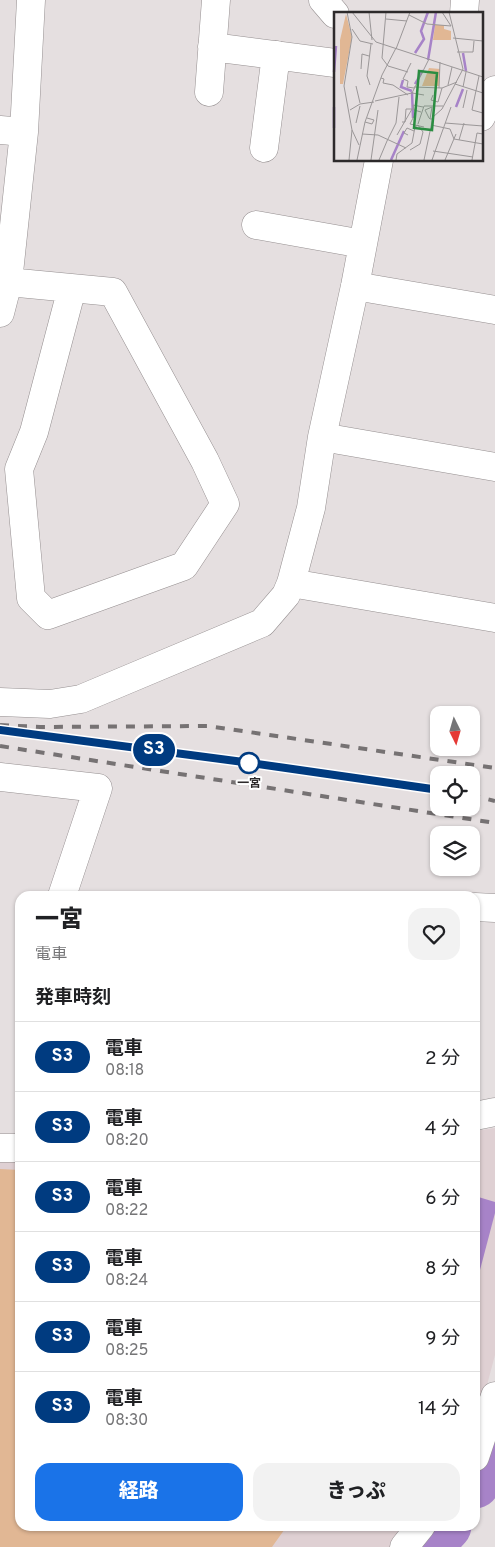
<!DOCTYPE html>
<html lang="ja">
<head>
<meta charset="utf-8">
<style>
  body { margin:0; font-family:Overpass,"Noto Sans JP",sans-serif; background:#f2f2f2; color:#202124; height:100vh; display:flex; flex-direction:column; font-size:19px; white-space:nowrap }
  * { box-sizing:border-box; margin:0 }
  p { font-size:16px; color:#757577 }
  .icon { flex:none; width:28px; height:28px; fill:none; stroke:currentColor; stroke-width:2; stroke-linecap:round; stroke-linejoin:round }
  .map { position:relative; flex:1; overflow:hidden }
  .side { position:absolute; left:15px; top:891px; width:465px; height:640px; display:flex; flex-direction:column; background:#fff; border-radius:15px; box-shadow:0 1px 4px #0004 }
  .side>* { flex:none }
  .badge { padding:0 10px; border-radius:16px; font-size:18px; line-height:32px }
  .needle { width:32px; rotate:175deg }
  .controls { position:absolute; left:430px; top:706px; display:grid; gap:10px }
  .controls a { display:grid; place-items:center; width:50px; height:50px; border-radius:10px; background:#fff; box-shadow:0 1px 4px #0004; font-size:25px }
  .map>.badge { position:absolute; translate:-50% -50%; box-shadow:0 0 0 2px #fff }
  h2 { padding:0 20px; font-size:19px; line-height:45px }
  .round { display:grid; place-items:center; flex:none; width:52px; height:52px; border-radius:15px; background:#f2f2f2 }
  .overview { display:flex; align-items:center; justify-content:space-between; height:85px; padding:0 20px }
  h1 { font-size:24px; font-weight:800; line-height:38px }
  .button { display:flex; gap:10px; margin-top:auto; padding:10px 20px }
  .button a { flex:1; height:58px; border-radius:15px; background:#1a73e8; color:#fff; font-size:20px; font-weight:800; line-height:58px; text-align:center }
  .button a+a { background:#f2f2f2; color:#202124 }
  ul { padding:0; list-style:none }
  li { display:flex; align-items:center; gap:15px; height:70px; padding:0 20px; border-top:1px solid #e0e0e0 }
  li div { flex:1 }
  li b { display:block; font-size:19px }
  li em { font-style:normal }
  li .badge { min-width:55px; font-weight:700; text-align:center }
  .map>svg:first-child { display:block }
  .built { fill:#dfd0d3 }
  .green { fill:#e1b794 }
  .water { fill:#a783c8 }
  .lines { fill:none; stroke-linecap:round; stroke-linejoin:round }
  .river { stroke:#a783c8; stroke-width:49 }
  .minor-casing { stroke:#958f90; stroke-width:29 }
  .minor { stroke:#fff; stroke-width:28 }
  .rail { stroke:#767273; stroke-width:4; stroke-dasharray:9 9; stroke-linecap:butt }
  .line-casing { stroke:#fff; stroke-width:11 }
  .line { stroke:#003b80; stroke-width:8 }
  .stop-dot { fill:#fff; stroke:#003b80; stroke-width:2.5 }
  .labels { text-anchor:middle; stroke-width:4; stroke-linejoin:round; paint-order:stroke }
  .stop-label { font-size:12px; font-weight:bold; fill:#2d2a2b; stroke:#fff }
  .inset-river { fill:none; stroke:#a783c8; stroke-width:2.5 }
  .inset-road { fill:none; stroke:#9b9798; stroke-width:1 }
  .view { fill:#2a8d41; fill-opacity:0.15; stroke:#2a8d41; stroke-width:2.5 }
  .inset-edge { fill:none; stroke:#2d2a2b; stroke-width:2.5 }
</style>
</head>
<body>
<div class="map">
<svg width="495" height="1547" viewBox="0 0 495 1547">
  <rect width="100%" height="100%" fill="#e5dfe0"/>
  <path class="built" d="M495,1128V1355L475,1430V1131Z
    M0,1160H20V1526H412L394,1547H0Z"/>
  <path class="green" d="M0,1169L20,1170V1526H287L272,1547H0Z"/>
  <path class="water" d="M475,1196L495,1202V1213L475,1289Z"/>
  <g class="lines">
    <path class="river" d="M475,1484L495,1435
      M428,1547L447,1526"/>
    <g class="minor-casing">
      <path id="minor" d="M323,0L335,14
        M464,14L465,0
        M212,47L335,63
        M209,92L216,0
        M481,117L495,90
        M0,130L24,132
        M264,148L276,55
        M256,225L363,244
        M8,282L113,292L205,461L225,504L184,566L48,615L31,598L19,469L34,432L72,288
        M355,286L495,310
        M0,313L8,282L24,132L31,0
        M322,437L495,467
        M291,583L495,618
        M0,702L50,704L81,699L262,623L286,595L291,583L311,508L322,437L355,286L379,160
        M0,777L98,788L62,896
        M475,907L495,908
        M475,1116L495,1112
        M0,1148H20
        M475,1457L495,1396
        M404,1547L421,1526"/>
    </g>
    <use href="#minor" class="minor"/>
    <path class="rail" d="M0,725L40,727L208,726L495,768
      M17,732L251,763L439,790
      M0,746L495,823
      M471,795L495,801"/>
  </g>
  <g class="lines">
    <g class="line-casing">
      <path id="line" d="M0,730L251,763L439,790"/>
    </g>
    <use href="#line" class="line"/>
  </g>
  <circle class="stop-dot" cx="249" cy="763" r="10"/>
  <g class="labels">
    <g class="stop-label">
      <text x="249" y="787">一宮</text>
    </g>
  </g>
  <g transform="translate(334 12)">
    <rect width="149" height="149" fill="#e5dfe0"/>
    <path d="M12,2L18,25L9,72H6V28ZM101,13H110V17L117,19V28H99ZM95,56L106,57L105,74H88Z" fill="#e1b794"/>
    <path class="inset-river" d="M81,41L90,27L87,19L94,0M129,41L132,59M94,48L102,0M0,60L2,34M69,68L67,75L78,79M81,72L89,58M78,80L79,106M0,95V116M122,95L129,77M57,148L70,119"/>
    <path class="inset-road" d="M13,0L18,25L10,74L18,118L25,133M18,0L42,30L149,65M35,0L38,28M52,0L48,46L54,54L74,60M108,0L117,14M75,3L93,12L117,14M52,7L73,9M18,17L26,29L39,32M119,26L149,29M62,37L76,0M123,40H139L140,29M77,51L69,67L74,69L73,75L80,76M27,57L28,42L35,44M145,64L138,98L149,101M47,66L50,67L49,71L59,73L74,83M121,72L149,81M36,73L33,64L37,32M114,73L118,55M22,74L26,91M80,75L108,76L123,70M129,75L132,60M105,76L106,50M90,83L78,81L95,47M99,83L97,88L104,90L108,76M41,89L78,81M129,96L133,78M16,98L26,92L40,90M87,100L80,98L79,93L89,95M80,104L76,112L90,115M96,107L98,95L91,98L95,106L96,107H98M31,110L38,112L40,108L33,106M68,110H71L72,97H80M22,111L26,94M111,111L149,114M84,112L90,94H109M97,113L116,117L120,127L149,132M28,122L44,123L72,136M63,123L78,97M74,123L70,121L73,116L80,119M125,128L130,111M53,129L62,111L65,85M76,138L86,132L89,120M99,139L139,145M15,148L18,118M23,148L31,110L48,63L62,36M37,148L44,98M45,148L53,129M62,148L63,142L78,131L81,115L84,113L89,120M90,148L99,105L108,97L129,57L115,0M98,148L117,95M111,148L122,122M138,148L143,121L149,122"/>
    <path class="view" d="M85,59L103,61L98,118L80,116Z"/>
    <rect width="149" height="149" class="inset-edge"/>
  </g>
</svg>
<div class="controls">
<a><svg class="needle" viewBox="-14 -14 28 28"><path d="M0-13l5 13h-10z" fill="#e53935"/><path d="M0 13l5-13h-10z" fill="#757577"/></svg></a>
<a><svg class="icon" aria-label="locate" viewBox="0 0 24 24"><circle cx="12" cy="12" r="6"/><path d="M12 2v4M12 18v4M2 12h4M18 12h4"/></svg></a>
<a><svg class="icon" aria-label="layers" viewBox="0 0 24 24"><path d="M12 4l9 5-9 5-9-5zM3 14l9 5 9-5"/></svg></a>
</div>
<b class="badge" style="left:154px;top:750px;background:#003b80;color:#fff">S3</b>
<section class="side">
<div class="overview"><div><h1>一宮</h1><p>電車</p></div><a class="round"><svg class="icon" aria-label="heart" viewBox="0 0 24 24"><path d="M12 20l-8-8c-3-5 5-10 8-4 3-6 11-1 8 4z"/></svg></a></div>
<h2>発車時刻</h2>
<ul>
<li><span class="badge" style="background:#003b80;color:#fff">S3</span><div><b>電車</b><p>08:18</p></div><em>2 分</em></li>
<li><span class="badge" style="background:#003b80;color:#fff">S3</span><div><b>電車</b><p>08:20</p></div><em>4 分</em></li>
<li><span class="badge" style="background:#003b80;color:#fff">S3</span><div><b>電車</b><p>08:22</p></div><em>6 分</em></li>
<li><span class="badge" style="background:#003b80;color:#fff">S3</span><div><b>電車</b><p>08:24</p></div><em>8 分</em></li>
<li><span class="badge" style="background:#003b80;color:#fff">S3</span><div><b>電車</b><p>08:25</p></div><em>9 分</em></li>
<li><span class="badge" style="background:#003b80;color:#fff">S3</span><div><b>電車</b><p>08:30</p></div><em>14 分</em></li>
</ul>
<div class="button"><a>経路</a><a>きっぷ</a></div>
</section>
</div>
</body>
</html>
